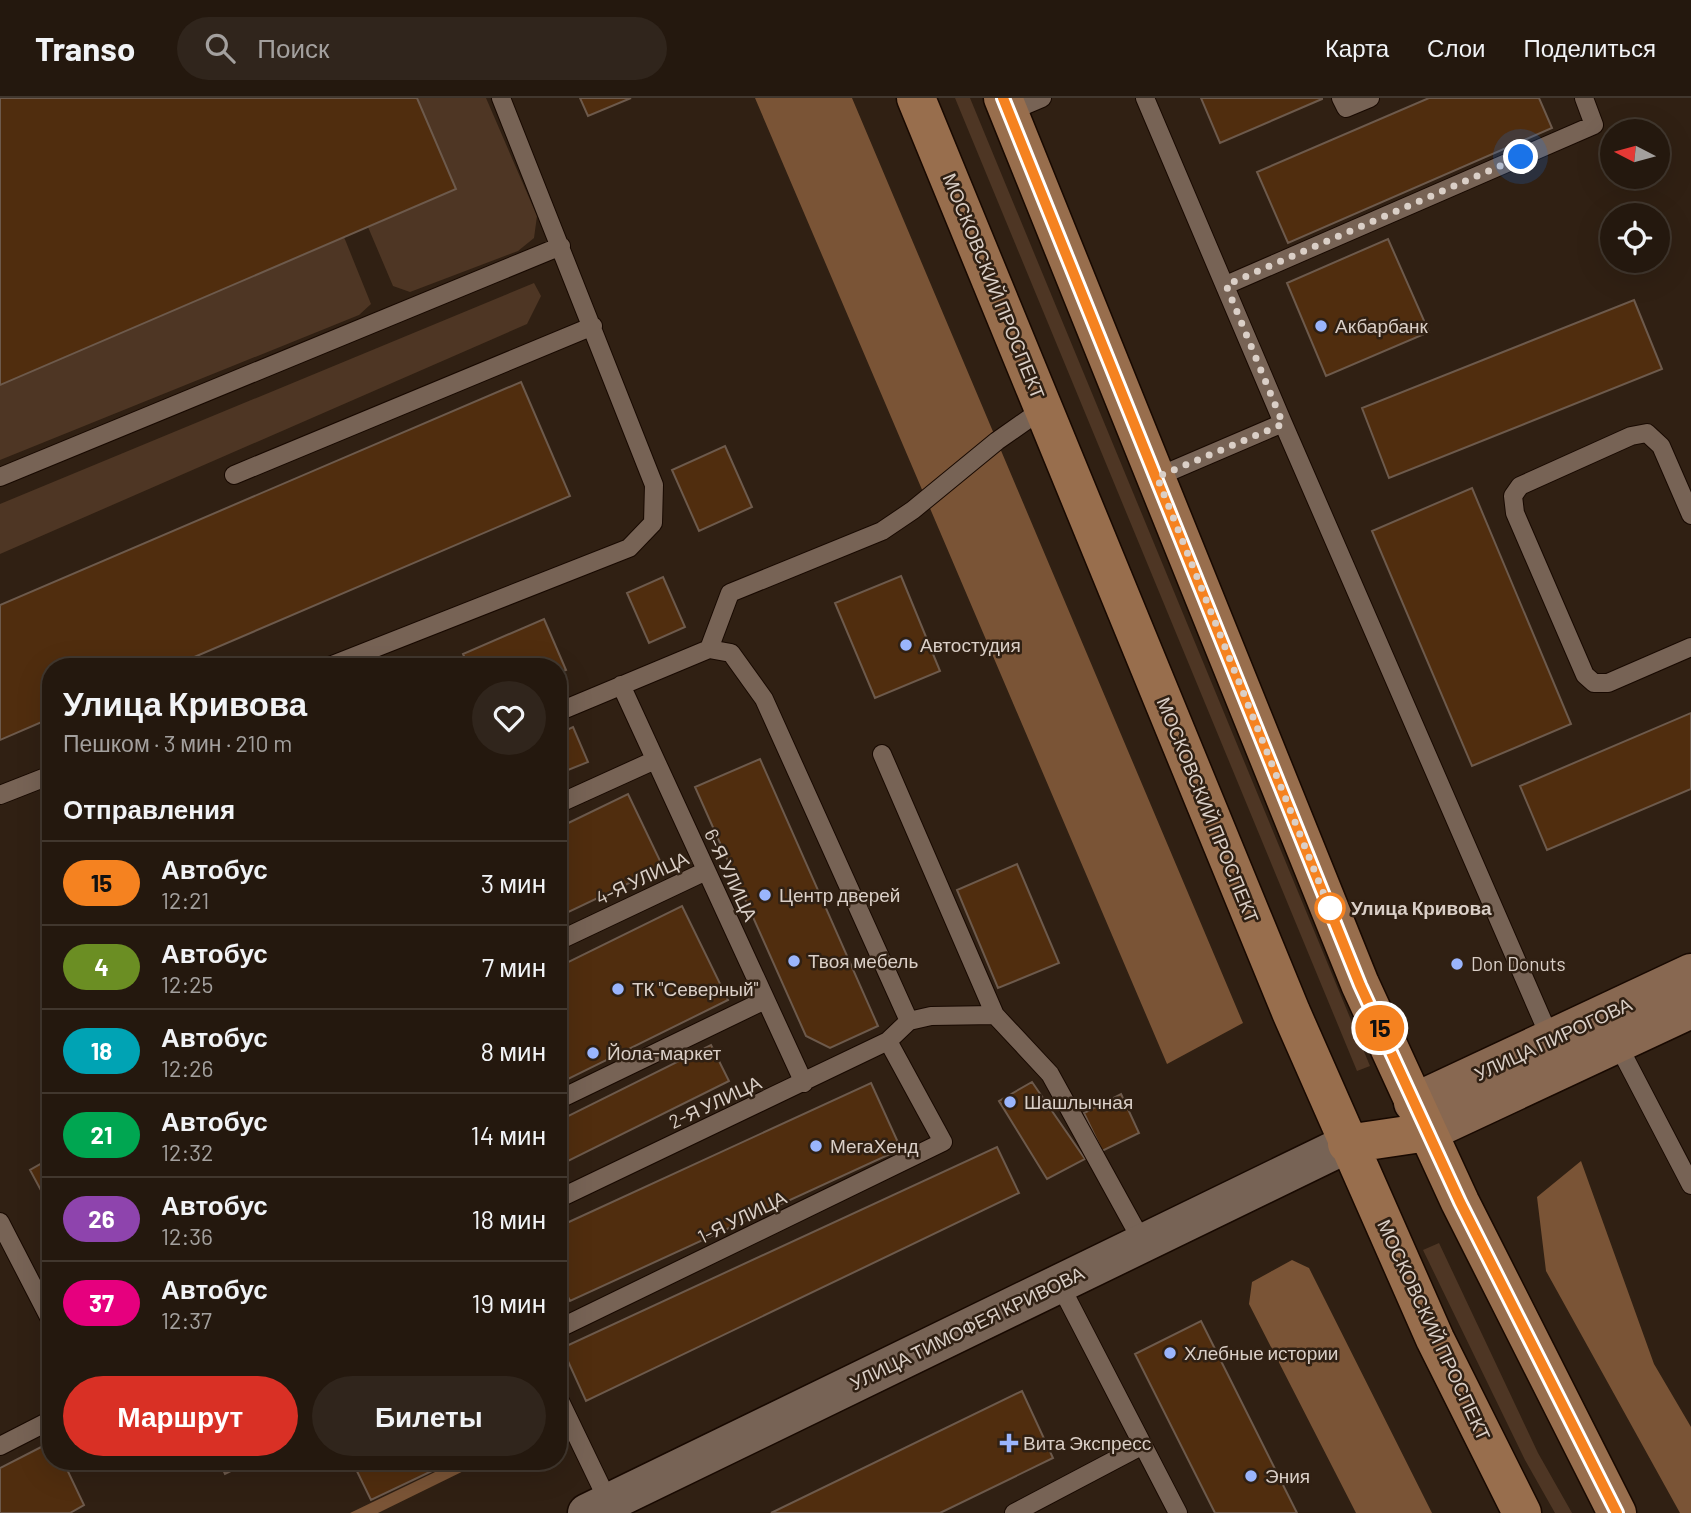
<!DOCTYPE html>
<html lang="ru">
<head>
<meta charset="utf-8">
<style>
  body { margin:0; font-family:Barlow,sans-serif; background:#30251c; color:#f1f3f6; height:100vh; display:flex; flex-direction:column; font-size:26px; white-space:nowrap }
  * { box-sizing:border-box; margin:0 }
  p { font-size:23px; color:#a3a09e }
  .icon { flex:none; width:38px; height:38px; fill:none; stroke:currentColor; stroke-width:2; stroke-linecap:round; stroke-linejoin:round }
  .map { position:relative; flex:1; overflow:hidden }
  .side { position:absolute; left:42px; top:560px; width:525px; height:812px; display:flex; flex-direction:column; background:#24180e; border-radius:28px; box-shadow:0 7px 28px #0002,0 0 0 2px #41372e }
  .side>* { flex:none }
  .badge { padding:0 14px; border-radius:23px; font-size:24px; line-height:46px }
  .needle { width:46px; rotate:276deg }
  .fabs { position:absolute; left:1600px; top:21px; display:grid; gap:14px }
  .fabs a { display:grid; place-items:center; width:70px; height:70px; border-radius:50%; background:#24180e; box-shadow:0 7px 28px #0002,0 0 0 2px #41372e; font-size:35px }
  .you { position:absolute; width:35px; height:35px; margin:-18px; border:5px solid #fff; border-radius:50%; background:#1a73e8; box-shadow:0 0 0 10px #1a73e833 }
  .map>.badge { position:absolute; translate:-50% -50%; box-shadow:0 0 0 4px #fff }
  h2 { padding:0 21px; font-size:26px; line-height:63px }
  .round { display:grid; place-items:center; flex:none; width:74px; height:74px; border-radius:37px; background:#30251c }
  .summary { display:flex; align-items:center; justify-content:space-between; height:119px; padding:0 21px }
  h1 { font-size:33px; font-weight:700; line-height:52px }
  .cta { display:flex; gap:14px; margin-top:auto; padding:14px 21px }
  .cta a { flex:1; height:80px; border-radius:42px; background:#d93025; color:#fff; font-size:28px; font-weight:700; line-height:80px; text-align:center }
  .cta a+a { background:#30251c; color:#f1f3f6 }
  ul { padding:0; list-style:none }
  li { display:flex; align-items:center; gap:21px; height:84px; padding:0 21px; border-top:2px solid #41372e }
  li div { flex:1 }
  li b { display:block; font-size:26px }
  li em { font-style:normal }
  li .badge { min-width:77px; font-weight:700; text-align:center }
  header { display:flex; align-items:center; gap:42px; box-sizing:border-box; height:98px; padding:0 35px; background:#24180e; border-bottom:2px solid #41372e }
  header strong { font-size:33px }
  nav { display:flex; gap:38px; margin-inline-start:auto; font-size:24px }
  .search { width:490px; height:63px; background:#30251c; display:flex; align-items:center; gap:18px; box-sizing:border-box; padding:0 24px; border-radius:38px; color:#a3a09e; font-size:26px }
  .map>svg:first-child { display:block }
  .green { fill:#4e3624 }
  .forest { fill:#7a5436 }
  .building { fill:#502d0e; stroke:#6d5a4c; stroke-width:2 }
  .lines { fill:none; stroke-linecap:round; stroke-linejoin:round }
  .service-casing { stroke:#180901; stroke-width:20 }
  .tertiary-casing { stroke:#180901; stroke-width:41 }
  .secondary-casing { stroke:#180901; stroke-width:41 }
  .primary-casing { stroke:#180901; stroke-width:41 }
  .service { stroke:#776355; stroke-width:18 }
  .tertiary { stroke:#776355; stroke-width:38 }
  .secondary { stroke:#886851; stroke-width:38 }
  .primary { stroke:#986e4d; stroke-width:38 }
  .line-casing { stroke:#fff; stroke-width:16 }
  .line { stroke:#f58220; stroke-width:10 }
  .walk { stroke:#dacfc7; stroke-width:7; stroke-dasharray:0 12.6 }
  .poi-dot { fill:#9ab5fd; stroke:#302013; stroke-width:2.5 }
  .stop-dot { fill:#fff; stroke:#f58220; stroke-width:3.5 }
  .labels { text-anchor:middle; stroke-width:5; stroke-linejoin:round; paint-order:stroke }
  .street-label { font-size:19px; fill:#dacfc7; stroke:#302013 }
  .poi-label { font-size:19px; fill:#dacfc7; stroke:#302013; text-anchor:start }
  .stop-label { font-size:19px; font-weight:bold; fill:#dacfc7; stroke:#302013; text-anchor:start }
</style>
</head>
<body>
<header>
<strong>Transo</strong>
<div class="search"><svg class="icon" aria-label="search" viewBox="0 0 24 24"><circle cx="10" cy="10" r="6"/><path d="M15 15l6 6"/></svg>Поиск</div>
<nav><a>Карта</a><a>Слои</a><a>Поделиться</a></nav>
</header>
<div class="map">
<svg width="1691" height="1415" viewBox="0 0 1691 1415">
  <rect width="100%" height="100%" fill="#302013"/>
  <path class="green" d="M417,0H486L537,118L534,140L518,153L410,194L393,188L368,129L455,91Z
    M955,0H970L1370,968L1357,973Z
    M344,139L371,206L359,217L0,362V287Z
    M534,185L541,198L527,226L0,456V406Z
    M1439,1145L1538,1355L1572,1415H1555L1525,1362L1423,1152Z"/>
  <path class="forest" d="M755,0H852L1243,925L1167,966Z
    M1581,1063L1654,1266L1691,1329V1415H1680L1546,1173L1537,1099Z
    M1292,1162L1309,1170L1432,1415H1356L1249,1206L1252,1184Z
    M458,1363H484L378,1415H350Z"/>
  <path class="building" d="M0,0H417L456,91L0,287Z
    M580,0H631L588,18Z
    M1201,0H1322V1L1220,45Z
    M1429,0H1539L1552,30L1288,145L1257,74Z
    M1388,141L1429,234L1326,278L1287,185Z
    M1634,202L1662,271L1389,380L1362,310Z
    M521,284L570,398L171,569H51V620L0,642V507Z
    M725,348L752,409L699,433L672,372Z
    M1472,390L1571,626L1472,668L1372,433Z
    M901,478L940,573L875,600L835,505Z
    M663,479L685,529L649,545L627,495Z
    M544,521L566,572L558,575V569H469L463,556Z
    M1691,615V691L1547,752L1520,688Z
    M573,629L588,664L558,676V636Z
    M760,661L878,928L830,950L806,938L695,689Z
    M628,696L663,769L558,819V730Z
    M1017,766L1059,865L998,890L957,792Z
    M682,808L728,902L558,986V869Z
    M711,947L729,983L558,1068V1023Z
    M1032,984L1085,1061L1047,1081L999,1003Z
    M871,985L901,1051L570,1203L558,1179V1129Z
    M1121,996L1139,1035L1102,1053L1084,1015Z
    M997,1049L1019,1095L586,1303L562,1250Z
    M51,1060V1111L30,1072Z
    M1201,1223L1297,1415H1215L1135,1256Z
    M1022,1293L1053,1360L940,1415H771Z
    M51,1344V1363H63L84,1407L70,1415H0V1370Z
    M219,1363H251L225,1376Z
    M352,1363H453L371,1402Z"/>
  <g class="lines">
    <g class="service-casing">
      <path id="service" d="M1145,0L1283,325L1551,942
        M1341,0L1346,10L1370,0
        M1009,14L1042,0
        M1226,187L1594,27L1584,0
        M234,377L593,228
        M0,379L561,148
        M1157,379L1283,325
        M1691,417L1661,348L1647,335L1631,338L1520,388L1513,398L1515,415L1585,577L1594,585H1608L1691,549
        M709,551L730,495L882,433L913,412L997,343L1044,310
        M327,569L629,450L653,425L654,387L501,0
        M621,587L804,985
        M558,614L709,551L731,555L764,601L909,923L888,943L558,1101
        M882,656L995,917L1050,976L1143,1145
        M0,697L51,677
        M558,706L655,662
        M558,843L706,773
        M909,923L931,918L995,917
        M1618,947L1691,1087
        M558,1002L765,902
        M0,1124L51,1223
        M1059,1185L1178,1415
        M558,1231L943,1044L888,943
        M558,1299L609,1405
        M0,1348L51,1322
        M1014,1415L1143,1347"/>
    </g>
    <g class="tertiary-casing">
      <path id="tertiary" d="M587,1415L1347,1046"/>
    </g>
    <g class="secondary-casing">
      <path id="secondary" d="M1413,1005L1691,875
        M1428,1034L1691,911"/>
    </g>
    <g class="primary-casing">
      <path id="primary" d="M916,0L1291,914L1435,1241L1522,1415
        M1003,0L1360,886L1460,1104L1617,1415
        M1347,1046L1428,1034"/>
    </g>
    <use href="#service" class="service"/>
    <use href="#tertiary" class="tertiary"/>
    <use href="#secondary" class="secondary"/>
    <use href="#primary" class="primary"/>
  </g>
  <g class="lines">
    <g class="line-casing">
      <path id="line" d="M1003,0L1360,887L1460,1104L1617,1415"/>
    </g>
    <use href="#line" class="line"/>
    <path class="walk" d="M1330,810L1331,814L1157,379L1283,326L1226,187L1521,59"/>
  </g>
  <g class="poi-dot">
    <circle cx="1321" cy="228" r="7"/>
    <circle cx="906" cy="547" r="7"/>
    <circle cx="765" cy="797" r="7"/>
    <circle cx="794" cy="863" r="7"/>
    <circle cx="1457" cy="866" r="7"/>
    <circle cx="618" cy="891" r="7"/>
    <circle cx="593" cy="955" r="7"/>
    <circle cx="1010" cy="1004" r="7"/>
    <circle cx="816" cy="1048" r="7"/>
    <circle cx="1170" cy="1255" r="7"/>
    <path d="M1005.5 1334.5h7v7h7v7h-7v7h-7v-7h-7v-7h7z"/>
    <circle cx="1251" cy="1378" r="7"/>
  </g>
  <circle class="stop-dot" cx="1330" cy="810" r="14"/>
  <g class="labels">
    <g class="street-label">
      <text transform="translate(994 188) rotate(68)" y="7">МОСКОВСКИЙ ПРОСПЕКТ</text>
      <text transform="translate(1208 712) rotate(68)" y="7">МОСКОВСКИЙ ПРОСПЕКТ</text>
      <text transform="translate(731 777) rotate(65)" y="7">6-Я УЛИЦА</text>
      <text transform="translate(642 780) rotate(-25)" y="7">4-Я УЛИЦА</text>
      <text transform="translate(1553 941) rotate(-25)" y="7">УЛИЦА ПИРОГОВА</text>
      <text transform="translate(715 1004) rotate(-25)" y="7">2-Я УЛИЦА</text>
      <text transform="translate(742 1119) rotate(-26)" y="7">1-Я УЛИЦА</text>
      <text transform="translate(967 1230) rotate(-26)" y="7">УЛИЦА ТИМОФЕЯ КРИВОВА</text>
      <text transform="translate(1434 1232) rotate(65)" y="7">МОСКОВСКИЙ ПРОСПЕКТ</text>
    </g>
    <g class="poi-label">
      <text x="1335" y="235">Акбарбанк</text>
      <text x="920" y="554">Автостудия</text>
      <text x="779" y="804">Центр дверей</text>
      <text x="808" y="870">Твоя мебель</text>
      <text x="1471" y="873">Don Donuts</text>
      <text x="632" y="898">ТК "Северный"</text>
      <text x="607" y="962">Йола-маркет</text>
      <text x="1024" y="1011">Шашлычная</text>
      <text x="830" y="1055">МегаХенд</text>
      <text x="1184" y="1262">Хлебные истории</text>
      <text x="1023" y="1352">Вита Экспресс</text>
      <text x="1265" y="1385">Эния</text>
    </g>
    <g class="stop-label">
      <text x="1351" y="817">Улица Кривова</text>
    </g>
  </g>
</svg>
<div class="fabs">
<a><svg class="needle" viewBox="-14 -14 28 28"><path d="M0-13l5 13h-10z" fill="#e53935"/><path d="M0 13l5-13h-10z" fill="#a3a09e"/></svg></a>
<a><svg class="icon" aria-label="locate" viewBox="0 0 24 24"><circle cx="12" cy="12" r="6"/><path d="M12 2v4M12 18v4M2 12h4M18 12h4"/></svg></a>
</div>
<div class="you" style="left:1521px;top:59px"></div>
<b class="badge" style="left:1380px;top:930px;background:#f58220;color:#111">15</b>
<section class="side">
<div class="summary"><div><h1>Улица Кривова</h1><p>Пешком · 3 мин · 210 m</p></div><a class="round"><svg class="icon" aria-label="heart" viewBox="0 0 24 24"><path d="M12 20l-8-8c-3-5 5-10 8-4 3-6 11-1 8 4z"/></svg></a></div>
<h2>Отправления</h2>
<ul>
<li><span class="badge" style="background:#f58220;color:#111">15</span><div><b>Автобус</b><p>12:21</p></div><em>3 мин</em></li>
<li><span class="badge" style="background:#6b8e23;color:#fff">4</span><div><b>Автобус</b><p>12:25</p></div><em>7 мин</em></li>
<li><span class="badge" style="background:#00a3b4;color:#fff">18</span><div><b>Автобус</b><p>12:26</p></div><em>8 мин</em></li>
<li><span class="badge" style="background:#00a651;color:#fff">21</span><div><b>Автобус</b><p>12:32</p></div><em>14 мин</em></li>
<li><span class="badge" style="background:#8e44ad;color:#fff">26</span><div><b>Автобус</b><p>12:36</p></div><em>18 мин</em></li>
<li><span class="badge" style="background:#e6007e;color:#fff">37</span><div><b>Автобус</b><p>12:37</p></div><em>19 мин</em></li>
</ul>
<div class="cta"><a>Маршрут</a><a>Билеты</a></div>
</section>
</div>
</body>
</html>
